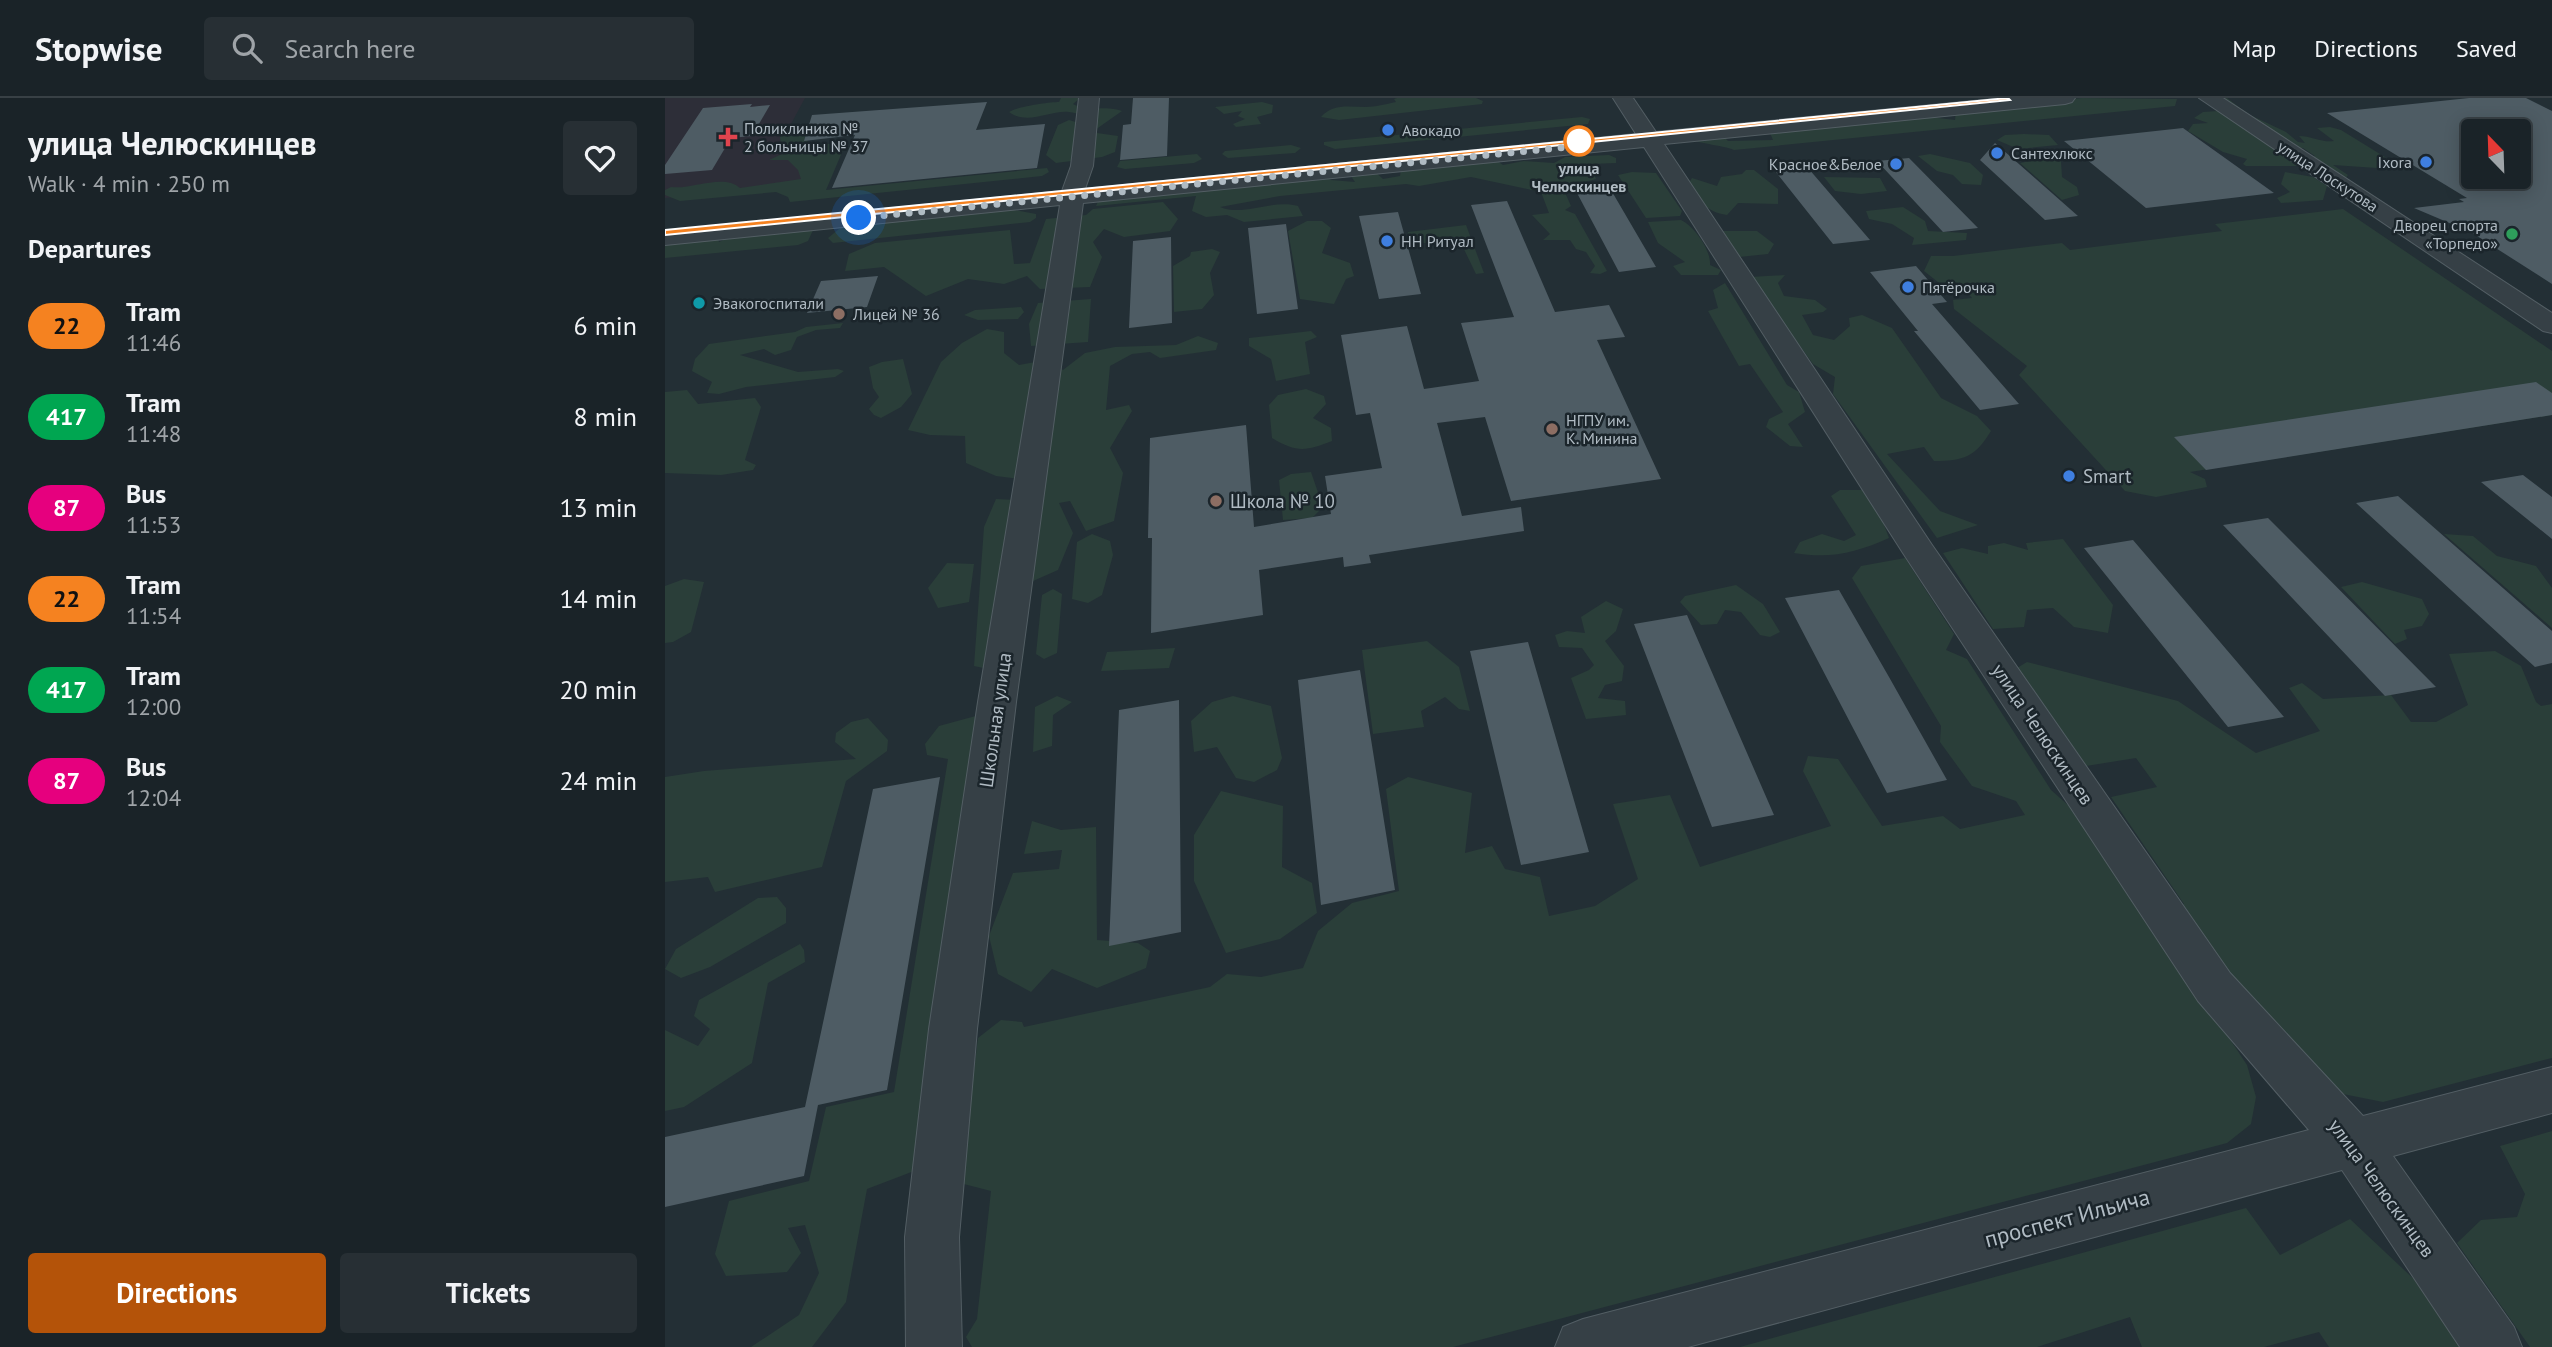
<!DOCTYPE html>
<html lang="en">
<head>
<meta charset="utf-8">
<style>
  body { margin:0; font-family:"PT Sans",sans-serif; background:#272f34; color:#f1f3f6; height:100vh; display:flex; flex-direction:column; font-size:26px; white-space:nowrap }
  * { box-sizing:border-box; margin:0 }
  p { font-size:23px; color:#9fa4a8 }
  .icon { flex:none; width:38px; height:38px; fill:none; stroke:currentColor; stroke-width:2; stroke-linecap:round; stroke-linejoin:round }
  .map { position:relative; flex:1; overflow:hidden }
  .drawer { display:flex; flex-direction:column; background:#1a2328; width:665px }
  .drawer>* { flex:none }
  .badge { padding:0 14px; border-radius:23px; font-size:24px; line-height:46px }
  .needle { width:46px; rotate:337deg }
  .controls { position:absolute; left:1796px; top:21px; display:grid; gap:14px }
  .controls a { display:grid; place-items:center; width:70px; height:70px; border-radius:7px; background:#1a2328; box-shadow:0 4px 18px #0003,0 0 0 2px #384045; font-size:35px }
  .you { position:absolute; width:35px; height:35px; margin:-18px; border:5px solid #fff; border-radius:50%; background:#1a73e8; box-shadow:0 0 0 10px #1a73e833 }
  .map>.badge { position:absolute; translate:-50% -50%; box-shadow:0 0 0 4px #fff }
  h2 { padding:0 28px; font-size:26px; line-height:63px }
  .round { display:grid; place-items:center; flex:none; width:74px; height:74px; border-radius:7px; background:#272f34 }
  .summary { display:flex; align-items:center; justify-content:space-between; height:119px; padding:0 28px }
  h1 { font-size:33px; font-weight:800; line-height:52px }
  .cta { display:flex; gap:14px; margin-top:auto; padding:14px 28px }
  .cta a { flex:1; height:80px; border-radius:7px; background:#b45309; color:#fff; font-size:28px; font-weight:800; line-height:80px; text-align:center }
  .cta a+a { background:#272f34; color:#f1f3f6 }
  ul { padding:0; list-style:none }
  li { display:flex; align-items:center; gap:21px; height:91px; padding:0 28px }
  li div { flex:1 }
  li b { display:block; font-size:26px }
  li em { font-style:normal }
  li .badge { min-width:77px; font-weight:700; text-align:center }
  header { display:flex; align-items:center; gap:42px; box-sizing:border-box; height:98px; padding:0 35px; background:#1a2328; border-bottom:2px solid #384045 }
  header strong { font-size:33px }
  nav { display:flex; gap:38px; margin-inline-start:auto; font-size:24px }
  .search { width:490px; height:63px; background:#272f34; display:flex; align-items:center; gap:18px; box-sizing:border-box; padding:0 24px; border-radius:7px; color:#9fa4a8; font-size:26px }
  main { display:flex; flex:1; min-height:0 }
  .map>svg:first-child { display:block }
  .medical { fill:#2d2e38 }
  .green { fill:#2a3e39 }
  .building { fill:#4e5c64; fill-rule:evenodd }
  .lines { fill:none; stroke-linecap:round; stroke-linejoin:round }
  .minor-casing { stroke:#535e64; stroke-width:2 }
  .minor { fill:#364046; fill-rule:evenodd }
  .tram { stroke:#5a676f; stroke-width:2 }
  .line { fill:#f58220; stroke:#fff; stroke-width:2 }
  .walk { stroke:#b0bbc3; stroke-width:7; stroke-dasharray:0 12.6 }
  .shop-dot { fill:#3f7fe0; stroke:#1b252b; stroke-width:2.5 }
  .health-dot { fill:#e0444e; stroke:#1b252b; stroke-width:2.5 }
  .stop-dot { fill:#fff; stroke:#f58220; stroke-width:3.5 }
  .leisure-dot { fill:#2e9e5b; stroke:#1b252b; stroke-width:2.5 }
  .culture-dot { fill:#0f9aa8; stroke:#1b252b; stroke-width:2.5 }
  .education-dot { fill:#8d6e63; stroke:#1b252b; stroke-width:2.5 }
  .labels { text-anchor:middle; stroke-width:5; stroke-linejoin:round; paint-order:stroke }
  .far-poi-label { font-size:16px; fill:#b0bbc3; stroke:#1b252b; text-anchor:start }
  .far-stop-label { font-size:16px; font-weight:bold; fill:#b0bbc3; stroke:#1b252b }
  .far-street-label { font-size:16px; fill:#b0bbc3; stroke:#1b252b }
  .poi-label { font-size:19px; fill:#b0bbc3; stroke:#1b252b; text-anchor:start }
  .street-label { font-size:19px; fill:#b0bbc3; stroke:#1b252b }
  .near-street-label { font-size:23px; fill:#b0bbc3; stroke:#1b252b }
</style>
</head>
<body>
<header>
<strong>Stopwise</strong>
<div class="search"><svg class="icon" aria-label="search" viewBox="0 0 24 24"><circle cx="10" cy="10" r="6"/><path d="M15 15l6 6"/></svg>Search here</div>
<nav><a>Map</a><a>Directions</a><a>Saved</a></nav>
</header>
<main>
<section class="drawer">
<div class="summary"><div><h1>улица Челюскинцев</h1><p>Walk · 4 min · 250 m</p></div><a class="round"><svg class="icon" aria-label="heart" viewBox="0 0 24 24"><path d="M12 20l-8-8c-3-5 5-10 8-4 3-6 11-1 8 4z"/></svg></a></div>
<h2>Departures</h2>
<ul>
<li><span class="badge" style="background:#f58220;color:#111">22</span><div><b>Tram</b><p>11:46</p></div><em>6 min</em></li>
<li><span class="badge" style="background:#00a651;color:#fff">417</span><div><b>Tram</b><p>11:48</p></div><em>8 min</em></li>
<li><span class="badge" style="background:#e6007e;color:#fff">87</span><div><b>Bus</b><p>11:53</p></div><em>13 min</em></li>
<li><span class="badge" style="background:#f58220;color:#111">22</span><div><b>Tram</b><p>11:54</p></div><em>14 min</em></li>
<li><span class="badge" style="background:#00a651;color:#fff">417</span><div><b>Tram</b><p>12:00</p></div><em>20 min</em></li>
<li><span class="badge" style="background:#e6007e;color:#fff">87</span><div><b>Bus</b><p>12:04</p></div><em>24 min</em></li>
</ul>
<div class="cta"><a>Directions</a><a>Tickets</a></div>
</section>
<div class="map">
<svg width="1887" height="1249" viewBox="0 0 1887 1249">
  <rect width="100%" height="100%" fill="#232f35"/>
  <path class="medical" d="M0,0H140L126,26H134L119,54L153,52L133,88L0,100Z"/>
  <path class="green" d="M396,0H415L408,6C421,14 442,7 457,13L430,32L432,35L453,38L450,54L437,59L391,65L381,57L393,27L404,22L414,25L432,21C423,19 413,15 404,14C384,12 363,28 344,14C351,9 384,4 394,4Z
    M732,0H811L818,3L817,6L674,22L656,19C668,5 684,9 701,9C710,9 721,6 731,4L729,1Z
    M1417,0L1512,1L1510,8L1069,52C1057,47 1036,46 1028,42L1059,39L1063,43L1108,42L1104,33L1249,17L1290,22L1291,13Z
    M1550,0H1562L1583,16L1621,34L1633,44L1640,45L1634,38C1646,38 1658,45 1669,43L1652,30L1665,29L1676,32L1741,72L1668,67L1683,77L1680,81L1640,59L1650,58L1638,50H1626Z
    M597,4L608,7L607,15L592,19L596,26L571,29L568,26L580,21L573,18L577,13L559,16L550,9Z
    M1553,13L1633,68H1581L1578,66L1582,61L1558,54L1523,33L1528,26L1543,25L1529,20L1538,14Z
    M917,19L925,21L923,26L670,51L659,47V44Z
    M169,24L144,37L142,46H167L178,52L161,92L382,70L384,74L377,78L125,104L123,99L111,94L15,103L0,97V92L6,89C27,92 58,75 75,90L136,81L133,72L123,62H104L117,56L115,39L137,27Z
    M1359,36L1384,37L1393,47L1353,51L1332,42L1340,37Z
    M626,47L636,50L630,55L563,60L557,56L560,53Z
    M532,56L537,61L529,65L460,71L452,69L455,63Z
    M1265,56L1305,65L1318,77L1316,87L1297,86L1288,77L1272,73L1253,58Z
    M944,57L951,60V65L925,66L931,81L898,90L906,108L900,112L910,116L942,173L935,176L925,175L930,168L921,154L911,151L905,142H878L885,136L867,117L884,115L876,94L806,79L754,88L741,86L615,98L555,109C579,119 607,101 633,108L638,118L579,124L562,117L541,119L527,113L531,98L431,108L435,99L658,77L666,82L690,84L683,74L706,70L718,81L735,78L736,71L828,60L838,67L859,63L889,65L900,59Z
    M1376,61L1396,63L1397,79L1412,89L1414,97L1397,102L1355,65Z
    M1081,72H1089L1113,91V106L1073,105L1062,117C1041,114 1034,103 1024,85L1027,80L1052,88L1056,79L1077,76Z
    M967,74L991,75L1017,113L1015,118L981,120L953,77Z
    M1620,74L1648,79L1662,88L1658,102L1616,105L1612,100L1625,94L1616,86Z
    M1159,79L1215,80L1222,93L1196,96L1170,93Z
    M498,104L513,121L505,133L459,139L439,131L428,144L437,159L425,189L375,191L362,178L339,186L303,181L261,198L219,169L180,173L184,156L210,145L345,132L349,166L365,165L381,121L421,117L428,111Z
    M1238,109L1260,123L1263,133L1302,135L1301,142L1247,147L1249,140L1227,126L1204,121L1201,113Z
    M339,110L371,116V120L365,124L168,145L163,140L179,127Z
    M1678,111L1887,253V317L1525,374L1540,381L1542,389L1491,399L1460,393L1354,277L1362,268L1289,211L1288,202L1307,200L1299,191L1283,192L1259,173L1266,158H1288L1397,145L1405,152L1557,133L1550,126Z
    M1016,122C1030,129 1046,152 1045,167L1056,172L1053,177H1016L1008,168L1020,164L993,145L983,124Z
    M642,123H657L666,130L657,155L685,165L689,178L681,181L669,206L635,201L623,133Z
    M801,127L819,175L811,176L794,141H778L765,146L742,142L743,134Z
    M149,130L143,143L133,147L0,160V145L53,139L54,144L74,135Z
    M1058,133H1092L1109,146L1103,156L1074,159Z
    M547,151L555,154L545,175L549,197L537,211L509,214L508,168L525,158L526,154Z
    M1120,177L1113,185L1119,198L1150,202L1162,211L1158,214L1137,217L1148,237L1169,242L1185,228L1184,220L1197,217L1227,230L1276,300L1312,318L1326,333C1310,359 1299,363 1269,363L1259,349L1222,356L1275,413L1313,427L1272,440L1168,296L1170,279L1148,266L1085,179Z
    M1060,185L1122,287L1134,294L1140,314L1123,326L1138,349L1125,348L1101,329L1104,321L1118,314L1085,266L1074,268L1043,213L1053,210L1048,192Z
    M426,201L423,244L366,248L364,226L373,205Z
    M356,209L359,214L353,221L313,222L299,217L310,212Z
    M178,225L175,230L151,232L132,239L126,252L110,257L99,251L75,257L133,274L173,271L179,273L170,279L81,289L54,296L42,295L47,284L27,273L30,261L44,246L130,234L141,229Z
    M322,231L339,234V255L354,267L381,262L398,272L420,255L450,249L511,247L533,238L553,245L551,252L495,260L485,254L467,256L445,268L441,312L464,307L467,313L445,350L458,375L449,423L421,433L405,403L394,405L408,435L393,472L359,487L370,383L331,378L301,365L300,338L265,337L243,332L276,264L297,245Z
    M646,233L652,239L640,244L645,276L611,283L606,261L584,248V240Z
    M238,261L247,296L236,309L216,320L209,317L204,311L214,299L208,290L204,269L217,264Z
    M641,291L659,298L661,306L648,320L666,330L667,343C641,353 632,355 607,340L604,307L613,297Z
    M22,292L33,306L90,300L96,309L80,362L91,367L88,372L56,377L0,375V294Z
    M646,374L658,409L647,420L618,422L614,382L626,376Z
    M1175,392H1197L1218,424L1224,440C1190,455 1166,461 1129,455L1135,444L1157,436L1179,443L1191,437L1166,398Z
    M331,401L350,402L365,494L358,559L328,572L309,568L319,429Z
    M427,436L445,443L448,457L437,497L423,505L407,501L412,444Z
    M1779,436L1808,438L1832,458L1871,468L1887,490V530Z
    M1398,441L1448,507L1443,535L1409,529L1388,510L1362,512L1359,529L1328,531L1278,455L1297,450L1323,456V448L1339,445L1363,452L1361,445Z
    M1240,460L1289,536L1281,552L1302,561L1386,692L1404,708L1410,707L1582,967L1591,999L1586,1026L1562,1045L788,1249H307L301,1239L312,1221L326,1093L295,1085L313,940L336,922L357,924L359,929L545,889L562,876L596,879L638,870L653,833L687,805L734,793L721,691L743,679L807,695L800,755L827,748L840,771L875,779L884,818L930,808L973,781L948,706L1005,697L1035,769L1166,728L1138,673L1143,658L1173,661L1217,728L1278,718L1295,731L1360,717L1351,703L1307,688L1275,644L1276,628L1187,480L1196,468Z
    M282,465L309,466L304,504L273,510L263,490Z
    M19,481L39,484L26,534L8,544L0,545V488Z
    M1697,484L1757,501L1764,516L1757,528L1739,532L1742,541L1730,546L1676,489Z
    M1071,487L1098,506L1115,534L1105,539L1095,537L1076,514L1060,512L1052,526L1036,527L1015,504L1020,498Z
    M388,491L397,496L392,555L379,561L371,556L377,497Z
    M941,503L958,511L951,533L940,543L959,568L957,583L940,587L933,600L960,603L961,617L921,621L906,580L924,572L929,567L917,550L894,549L890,537L902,533L920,535L916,519Z
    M762,543L794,569L805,613L794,611L780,599L756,613L759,629L708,636L697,552Z
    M510,550L504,570L436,573L442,554Z
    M1830,553L1856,568L1871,604L1876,608L1887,606V960L1718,1004L1678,996L1653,984L1624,960L1515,807L1519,806L1446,699L1492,689L1471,660L1421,668L1352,570L1362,564L1513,603L1591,655L1655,633L1624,590L1637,585L1658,601L1726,597L1746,624H1771L1803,607L1784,556Z
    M392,598L407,604L388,617L387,648L368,654L370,609Z
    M568,598L606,608L617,660L612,672L589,684L571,680L552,649L529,654L526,623L547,604Z
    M318,616L270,1065L202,1091L181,1204L147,1249H86L134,1217L154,1175L140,1127L123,1130L136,1155L122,1174L61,1178L50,1156L64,1103L144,1083L161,1009L229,994L283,661L262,657L260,646L274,628Z
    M203,620L223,642L222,653L181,683L157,769L50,794L43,779L0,784V679L39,673L191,661L170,644L171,635L186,624Z
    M556,693L618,708L617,769L647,785L652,815L615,841L561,855L529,783V737Z
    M367,723L396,732L431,729L432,842L473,845L485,853L481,870L432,890L387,871L366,894L333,876L324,838L348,775L394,771L397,752L359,756Z
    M112,799L121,810V825L45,869L16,880L0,871L11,851L93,800Z
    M135,846L139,852L140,864L103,885L87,965L19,1009L0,1013V932L33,948L45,931L29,918L34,902Z
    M1887,1033V1249H1865L1792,1145L1816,1122L1852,1119L1860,1096L1835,1048Z
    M1581,1110L1615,1157L1685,1121L1753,1185L1796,1249H1664L1654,1234L1599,1249H1477L1465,1219L1372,1249H1075Z"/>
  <path class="building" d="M468,0H504L502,58L455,62L458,27L466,26Z
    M1804,0H1861L1887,13V186L1812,138H1815L1749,110L1799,104L1794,101L1802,100L1662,15ZM1808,33H1853V79H1808Z
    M322,4L311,32L380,26L372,70L167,90L190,37L139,43L147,17Z
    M87,6L85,9L105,7L87,38L66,40L47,72L0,76V67L38,10Z
    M1518,30L1609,95L1481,110L1399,43Z
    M1330,45L1413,118L1380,122L1315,62Z
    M1244,60L1313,130L1278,134L1212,63Z
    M1143,70L1205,142L1168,146L1110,73Z
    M946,92L991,169L954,174L912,95Z
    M842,103L890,214L944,207L960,239L932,242L996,381L846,403L820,319L772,325L797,418L856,409L859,433L704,457L706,465L679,469L678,459L594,472L598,517L486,535L487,440H483L485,340L581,327L589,429L666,416L660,378L717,370L705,315L691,317L676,237L742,228L759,291L814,283L796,225L849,219L806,107Z
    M733,114L756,196L714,201L694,118Z
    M621,126L633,211L592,216L583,130Z
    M506,139L507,225L464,230L468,143Z
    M1251,168L1282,204L1267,206L1354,306L1315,312L1249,233H1253L1205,174Z
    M213,178L202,209L142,215L156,183Z
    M1871,284L1887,295V317L1541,372L1509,339Z
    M1858,377L1887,399V441L1816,384Z
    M1733,398L1887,533V565L1870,569L1691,405Z
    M1603,420L1771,589L1720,598L1558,427Z
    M1468,442L1619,619L1563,629L1419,450Z
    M1174,492L1224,579L1282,682L1222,695L1120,500Z
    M1022,517L1109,717L1047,729L969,526Z
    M863,544L924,754L856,767L805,553Z
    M695,572L730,792L656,807L633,582Z
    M514,602L516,834L444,848L454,612Z
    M275,679L222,992L153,1007L139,1078L0,1109V1039L140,1009L208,691Z"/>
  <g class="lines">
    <g class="minor-casing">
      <path id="minor" d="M414,0H434L428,68L420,91L971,36L948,0H968L991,34L1339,0H1410L1407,4L1400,6L999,46L1267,447L1565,875L1698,1018L1887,969V1015L1728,1058L1849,1229L1857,1249H1795L1677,1072L1023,1249H890L898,1229L918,1221L1644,1032L1533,903L1238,455L979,49L418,105L351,604L312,931L294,1139L297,1249H241L240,1139L264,931L313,604L395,107L0,147V133L397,93L406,68Z
        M1534,0H1558L1887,215V235L1878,233Z"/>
    </g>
    <use href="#minor" class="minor"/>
    <path class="tram" d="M0,135L1342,0"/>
  </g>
  <path class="line" d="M1343,0L1345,2L0,137V132Z"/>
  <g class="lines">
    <path class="walk" d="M194,120L913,48L914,43"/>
  </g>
  <g class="shop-dot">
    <circle cx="723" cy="32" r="7"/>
    <circle cx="1332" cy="55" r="7"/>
    <circle cx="1761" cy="64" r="7"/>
    <circle cx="1231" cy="66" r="7"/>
    <circle cx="722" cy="143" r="7"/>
    <circle cx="1243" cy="189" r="7"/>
    <circle cx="1404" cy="378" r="7"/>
  </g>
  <path class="health-dot" d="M59.5 28.5h7v7h7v7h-7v7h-7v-7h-7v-7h7z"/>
  <circle class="stop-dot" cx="914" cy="43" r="14"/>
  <circle class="leisure-dot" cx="1847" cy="136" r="7"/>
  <circle class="culture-dot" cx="34" cy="205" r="7"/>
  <g class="education-dot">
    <circle cx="174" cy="216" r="7"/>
    <circle cx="887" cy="331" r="7"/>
    <circle cx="551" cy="403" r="7"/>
  </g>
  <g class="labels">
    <g class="far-poi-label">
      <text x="79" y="36">Поликлиника №<tspan x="79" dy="18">2 больницы № 37</tspan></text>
      <text x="737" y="38">Авокадо</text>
      <text x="1346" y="61">Сантехлюкс</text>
      <text x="1747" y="70" text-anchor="end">Ixora</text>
      <text x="1217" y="72" text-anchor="end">Красное&amp;Белое</text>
      <text x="1833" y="133" text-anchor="end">Дворец спорта<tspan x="1833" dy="18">«Торпедо»</tspan></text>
      <text x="736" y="149">НН Ритуал</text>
      <text x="1257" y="195">Пятёрочка</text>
      <text x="48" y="211">Эвакогоспитали</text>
      <text x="188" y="222">Лицей № 36</text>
      <text x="901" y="328">НГПУ им.<tspan x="901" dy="18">К. Минина</tspan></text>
    </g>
    <g class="far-stop-label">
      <text x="914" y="76">улица<tspan x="914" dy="18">Челюскинцев</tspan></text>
    </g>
    <g class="far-street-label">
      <text transform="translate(1663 78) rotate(33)" y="6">улица Лоскутова</text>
    </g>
    <g class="poi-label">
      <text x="1418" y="385">Smart</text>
      <text x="565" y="410">Школа № 10</text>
    </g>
    <g class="street-label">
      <text transform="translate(330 622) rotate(-82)" y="7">Школьная улица</text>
      <text transform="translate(1378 636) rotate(56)" y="7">улица Челюскинцев</text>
      <text transform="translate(1717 1090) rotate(54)" y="7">улица Челюскинцев</text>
    </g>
    <g class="near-street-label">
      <text transform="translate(1402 1120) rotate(-15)" y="8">проспект Ильича</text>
    </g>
  </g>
</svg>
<div class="controls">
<a><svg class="needle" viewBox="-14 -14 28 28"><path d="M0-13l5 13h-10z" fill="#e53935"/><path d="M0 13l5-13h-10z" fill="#9fa4a8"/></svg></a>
</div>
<div class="you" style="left:194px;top:120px"></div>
</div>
</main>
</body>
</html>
